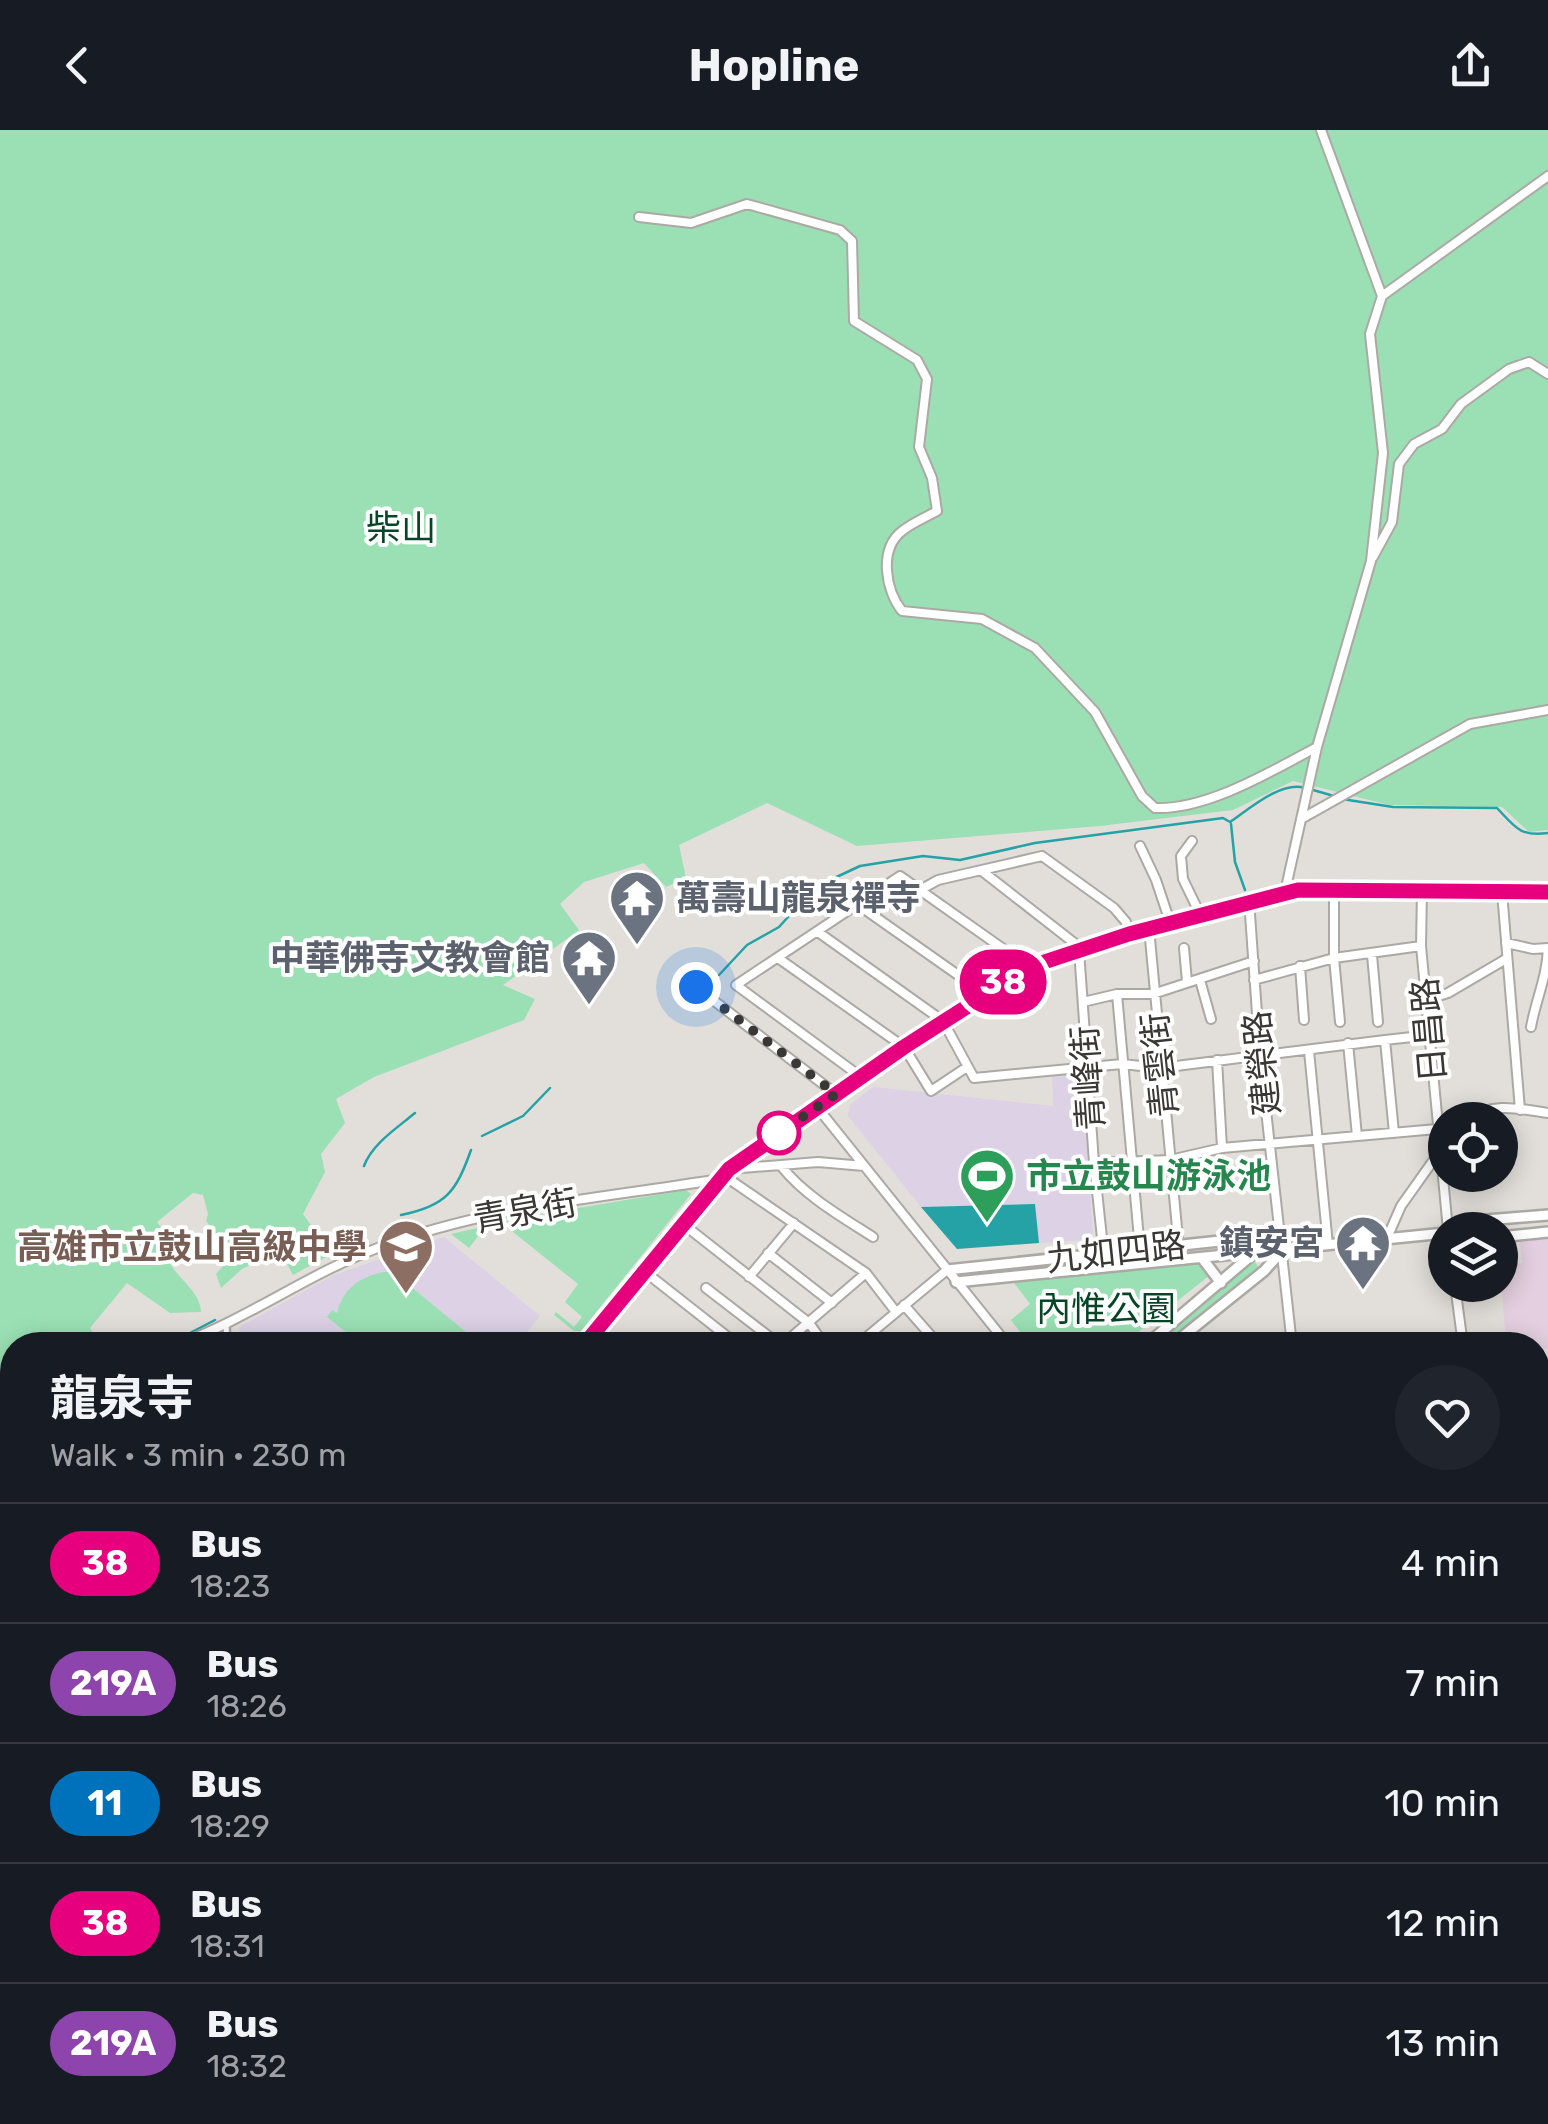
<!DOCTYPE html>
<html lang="en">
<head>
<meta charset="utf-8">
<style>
  body { margin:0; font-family:Rubik,"Noto Sans TC",sans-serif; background:#20242c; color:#f1f3f6; height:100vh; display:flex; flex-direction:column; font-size:38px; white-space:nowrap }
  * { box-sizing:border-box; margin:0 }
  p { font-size:32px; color:#9ea1a6 }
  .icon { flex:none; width:55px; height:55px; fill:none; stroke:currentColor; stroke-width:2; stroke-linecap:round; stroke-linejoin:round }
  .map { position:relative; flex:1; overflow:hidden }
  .drawer { position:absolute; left:0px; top:1202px; width:1550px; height:792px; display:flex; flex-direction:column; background:#171b24; border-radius:40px 40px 0 0; box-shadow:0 5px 25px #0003 }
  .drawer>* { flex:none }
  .badge { padding:0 20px; border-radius:32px; font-size:35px; line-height:65px }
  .fabs { position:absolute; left:1428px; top:972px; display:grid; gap:20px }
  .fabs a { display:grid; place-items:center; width:90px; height:90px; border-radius:50%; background:#171b24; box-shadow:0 5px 25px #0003; font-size:50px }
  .you { position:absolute; width:50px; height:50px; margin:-25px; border:8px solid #fff; border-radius:50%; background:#1a73e8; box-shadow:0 0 0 15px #1a73e833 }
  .map>.badge { position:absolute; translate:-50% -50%; box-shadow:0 0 0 5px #fff }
  .round { display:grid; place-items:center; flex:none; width:105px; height:105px; border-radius:52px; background:#20242c }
  .head { display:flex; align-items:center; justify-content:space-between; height:170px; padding:0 50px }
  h1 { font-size:48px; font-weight:700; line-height:75px }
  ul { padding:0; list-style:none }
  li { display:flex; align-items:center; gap:30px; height:120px; padding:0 50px; border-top:2px solid #363941 }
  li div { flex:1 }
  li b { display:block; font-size:38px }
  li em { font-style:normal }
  li .badge { min-width:110px; font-weight:700; text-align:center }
  header { display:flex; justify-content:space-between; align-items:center; height:130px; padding:0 50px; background:#171b24; font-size:45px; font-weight:700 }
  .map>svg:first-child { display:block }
  .commercial { fill:#e3cfdf }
  .built { fill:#dad3c7 }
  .education { fill:#dcd1e5 }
  .green { fill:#9be0b4 }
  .water { fill:#24a2a5 }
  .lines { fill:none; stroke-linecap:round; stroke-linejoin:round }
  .stream { stroke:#24a2a5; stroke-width:2.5 }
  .pedestrian-casing { stroke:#aca9a4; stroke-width:10 }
  .minor-casing { stroke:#aca9a4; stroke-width:12 }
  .tertiary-casing { stroke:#aca9a4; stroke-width:14 }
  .pedestrian { stroke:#fff; stroke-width:5 }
  .minor { stroke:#fff; stroke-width:8 }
  .tertiary { stroke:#fff; stroke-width:9 }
  .tram { stroke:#807e7b; stroke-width:2.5 }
  .line-casing { stroke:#fff; stroke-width:22 }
  .line { stroke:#e6007e; stroke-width:15 }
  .walk { stroke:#393836; stroke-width:10; stroke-dasharray:0 18 }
  .stop-dot { fill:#fff; stroke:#e6007e; stroke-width:5 }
  .labels { text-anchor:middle; stroke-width:8; stroke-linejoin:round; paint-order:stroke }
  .park-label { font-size:35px; fill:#074527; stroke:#fff }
  .worship-label { font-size:35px; font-weight:bold; fill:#5b616d; stroke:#fff; text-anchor:end }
  .street-label { font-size:35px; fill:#393836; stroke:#fff }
  .leisure-label { font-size:35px; font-weight:bold; fill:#27864d; stroke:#fff; text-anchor:start }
  .education-label { font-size:35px; font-weight:bold; fill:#785e54; stroke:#fff; text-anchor:end }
</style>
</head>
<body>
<header><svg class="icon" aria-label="back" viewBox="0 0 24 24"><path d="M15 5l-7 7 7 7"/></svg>Hopline<svg class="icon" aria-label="share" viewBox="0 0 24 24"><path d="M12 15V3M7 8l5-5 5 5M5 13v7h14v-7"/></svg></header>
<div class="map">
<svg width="1548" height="1994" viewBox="0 0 1548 1994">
  <rect width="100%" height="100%" fill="#e2dfda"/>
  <path class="commercial" d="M1548,1108V1219L1538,1220V1215H1506L1500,1136L1522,1133L1520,1111Z"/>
  <path class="built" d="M12,1668V1740L3,1733L0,1736V1685Z"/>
  <path class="education" d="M1073,945L1082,954L1093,1103L1085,1110L1039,1113L1035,1074L921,1077L848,986L850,975L873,957L1053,976L1052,946Z
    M444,1107L540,1186L517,1215L235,1213L240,1205L239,1197L334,1145Z"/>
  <path class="green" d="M0,0H1548V700L1529,702L1502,677L1389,675L1293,651L1233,680L1100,696L857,716L767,673L679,715L686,748L666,757L644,733L584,752L560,774L579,800L503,855L535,869L524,890L374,947L336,969L345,993L321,1024L325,1042L303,1084L332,1124L293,1145L280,1121L242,1139L221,1158L216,1144L233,1125L206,1091L208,1084L203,1065L193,1063L157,1092L173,1113L166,1119C167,1145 200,1156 201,1182L170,1183L127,1153L90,1198L101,1215H12V1310L0,1319Z
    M686,1060L691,1064L581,1201H574L554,1185L556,1182L574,1197L582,1187L565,1172L578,1154L503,1094L486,1096L469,1118L451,1104L530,1086Z
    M1254,1131L1260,1139L1167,1215H1151Z
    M1200,1133L1210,1145L1122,1215H1030L1011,1190L1030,1174L1011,1149Z
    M384,1142H393L471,1206L473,1215H362L327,1187L332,1180L337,1183C343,1159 359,1147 384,1142Z
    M0,1369L12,1380V1642L0,1657Z
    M1548,1414V1994H1404L1395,1983L1538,1982V1417Z
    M0,1842L12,1852V1910L0,1926Z
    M10,1962L12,1965V1982L36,1983L50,1994H0V1964Z"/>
  <path class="water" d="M1035,1074L1039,1113L957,1119L921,1077Z"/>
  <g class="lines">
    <path class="stream" d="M1313,660L1334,666
      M1342,669L1393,677L1497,678C1515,697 1520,707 1548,703
      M1231,694L1235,732L1245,760
      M711,849L719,845L747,815L779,797L807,766L828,751L860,736L923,726L960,730L1035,713L1223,688L1230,692C1249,679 1282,650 1305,658
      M482,1006L523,986L550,958
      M364,1036C372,1014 397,998 415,983
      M401,1085C446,1076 456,1062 471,1020
      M190,1203L215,1190
      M1538,1591L1548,1579
      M1538,1614L1547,1647L1548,1672"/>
    <g class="pedestrian-casing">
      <path id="pedestrian" d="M226,1194L227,1215"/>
    </g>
    <g class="minor-casing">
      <path id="minor" d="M639,87L691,93L747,74L840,100L852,111L854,191L917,230L927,249L919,317L932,348L937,381C926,387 912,393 902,401C878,420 886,461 902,481L982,489L1035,518L1095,582L1142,666L1155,678C1207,680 1272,641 1317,617L1371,431L1383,323L1370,204L1382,166L1321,0
        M1382,166L1548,46
        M1373,427L1392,392L1399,334L1414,314L1442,299L1461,274L1509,239L1529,232L1548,244
        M1301,689L1470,594L1548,580
        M1192,711L1181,726L1183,749L1200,784
        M1140,716L1156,750L1170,792
        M982,741L1082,819
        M1334,759V828L1340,892
        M920,760L938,750L1042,726L1114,778L1126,792L1129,804
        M1422,760L1421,816L1448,1100
        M1285,762L1317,617
        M1502,762L1520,980
        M1249,770L1260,926L1292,1215
        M857,774L985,864
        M1149,798L1180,1130
        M818,802L943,891L974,948L1122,934L1160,938L1385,910
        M1506,813L1533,819L1548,818C1547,847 1536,869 1531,897
        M1184,818L1187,852
        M1079,820L1094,1033L1105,1136
        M1372,825L1378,892
        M778,828L904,917L931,961L967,937
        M1300,836L1304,890
        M1200,850L1211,889
        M1254,850L1334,828L1421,816
        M684,852L696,857L836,964
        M1117,864L1140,1120
        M1426,870L1448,863L1506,829
        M1083,872L1117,864H1153L1254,831
        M1348,913L1357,1006
        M1309,921L1328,1115
        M1217,930L1222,1018L1437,999
        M861,947L736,855L900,746L1029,837
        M817,977L1008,1215
        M1468,990C1490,971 1521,979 1548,983
        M1394,1003L1385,910L1430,905
        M1094,1033L1170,1030L1222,1018
        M782,1037C805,1066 842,1087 873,1107
        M729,1039L818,1032L864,1036
        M723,1045L866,1143L896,1182
        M683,1094L809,1193L825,1215
        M1387,1108L1401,1076L1445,1014
        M768,1123L832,1173
        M644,1141L738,1215
        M749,1147L794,1093
        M1455,1155L1463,1215
        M706,1158L780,1215
        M904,1175L939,1215
        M176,1215C246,1190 306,1145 375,1119C485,1076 604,1068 720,1049
        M782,1215L866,1143
        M857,1215L947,1140
        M12,1358L7,1365L12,1369
        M0,1676L12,1660
        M0,1795L12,1805
        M261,1982L271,1994
        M471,1982L480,1994
        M885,1982L894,1994
        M1021,1982L1029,1994
        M1175,1982L1182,1994
        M1279,1982L1287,1994
        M84,1994L93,1982
        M1209,1994L1225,1982"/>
    </g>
    <g class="tertiary-casing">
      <path id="tertiary" d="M1452,1100L1461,1092L1548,1085
        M1500,1107L1548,1102
        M1202,1128L1221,1153
        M947,1140L1248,1108L1280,1119
        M956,1152L1445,1103
        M584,1215L729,1039L904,917L1029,837L1129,804L1298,760L1548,762
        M1146,1215L1253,1124
        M1172,1215L1264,1141L1283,1120
        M1538,1365L1548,1362
        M1538,1409L1548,1407
        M0,1946L12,1930
        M1388,1982L1397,1994
        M559,1994L575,1982
        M679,1994L695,1982"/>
    </g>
    <use href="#pedestrian" class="pedestrian"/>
    <use href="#minor" class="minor"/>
    <use href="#tertiary" class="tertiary"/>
    <path class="tram" d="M1412,1982L1422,1994
      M654,1994L670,1982"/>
  </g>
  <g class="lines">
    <g class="line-casing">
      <path id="line" d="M584,1215L729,1039L904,917L1029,837L1129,804L1298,760L1548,762"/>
    </g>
    <use href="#line" class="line"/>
    <path class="walk" d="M696,857L836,964L779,1003"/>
  </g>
  <defs>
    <g id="temple-pin" transform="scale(2.875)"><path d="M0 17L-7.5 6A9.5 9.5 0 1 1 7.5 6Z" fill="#6b7280" stroke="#fff"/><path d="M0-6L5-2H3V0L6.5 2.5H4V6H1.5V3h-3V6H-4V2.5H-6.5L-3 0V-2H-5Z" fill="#fff"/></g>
    <g id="stadium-pin" transform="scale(2.875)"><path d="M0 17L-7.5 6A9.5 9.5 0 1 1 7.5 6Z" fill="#2e9e5b" stroke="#fff"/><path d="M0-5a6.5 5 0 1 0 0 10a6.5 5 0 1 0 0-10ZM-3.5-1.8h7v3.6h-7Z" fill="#fff"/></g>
    <g id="school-pin" transform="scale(2.875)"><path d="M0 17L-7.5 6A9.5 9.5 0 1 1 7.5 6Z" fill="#8d6e63" stroke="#fff"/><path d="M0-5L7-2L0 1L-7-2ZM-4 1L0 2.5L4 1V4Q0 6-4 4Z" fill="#fff"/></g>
  </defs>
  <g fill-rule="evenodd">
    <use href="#temple-pin" x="637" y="768"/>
    <use href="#temple-pin" x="589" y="828"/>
    <use href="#stadium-pin" x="987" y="1046"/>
    <use href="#temple-pin" x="1363" y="1113"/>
    <use href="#school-pin" x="406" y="1117"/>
  </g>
  <circle class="stop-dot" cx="779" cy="1003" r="20"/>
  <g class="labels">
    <g class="park-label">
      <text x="401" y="410">柴山</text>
      <text x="1106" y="1191">內惟公園</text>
    </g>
    <g class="worship-label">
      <text x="676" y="780" text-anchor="start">萬壽山龍泉禪寺</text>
      <text x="550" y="840">中華佛寺文教會館</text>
      <text x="1324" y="1125">鎮安宮</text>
    </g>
    <g class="street-label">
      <text transform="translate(1429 900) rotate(-95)" y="12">日昌路</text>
      <text transform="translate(1262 933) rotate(-96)" y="12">建榮路</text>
      <text transform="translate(1160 935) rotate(-96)" y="12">青雲街</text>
      <text transform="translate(1088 948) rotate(-94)" y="12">青峰街</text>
      <text transform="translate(525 1081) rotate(-10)" y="12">青泉街</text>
      <text transform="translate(1116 1122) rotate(-6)" y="12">九如四路</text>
    </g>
    <g class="leisure-label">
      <text x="1026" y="1058">市立鼓山游泳池</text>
    </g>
    <g class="education-label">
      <text x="367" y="1129">高雄市立鼓山高級中學</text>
    </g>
  </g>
</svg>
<div class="fabs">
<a><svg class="icon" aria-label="locate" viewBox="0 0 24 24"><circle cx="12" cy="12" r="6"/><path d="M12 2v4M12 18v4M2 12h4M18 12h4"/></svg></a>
<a><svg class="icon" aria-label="layers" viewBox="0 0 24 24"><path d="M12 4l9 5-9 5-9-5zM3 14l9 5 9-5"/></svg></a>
</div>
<div class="you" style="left:696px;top:857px"></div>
<b class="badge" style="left:1003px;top:852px;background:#e6007e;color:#fff">38</b>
<section class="drawer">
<div class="head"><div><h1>龍泉寺</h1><p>Walk · 3 min · 230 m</p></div><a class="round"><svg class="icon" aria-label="heart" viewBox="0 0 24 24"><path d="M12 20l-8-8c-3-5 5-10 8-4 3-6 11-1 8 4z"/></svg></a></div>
<ul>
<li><span class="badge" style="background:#e6007e;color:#fff">38</span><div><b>Bus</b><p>18:23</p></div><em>4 min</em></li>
<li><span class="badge" style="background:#8e44ad;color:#fff">219A</span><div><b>Bus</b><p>18:26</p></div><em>7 min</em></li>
<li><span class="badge" style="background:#0072bc;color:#fff">11</span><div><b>Bus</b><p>18:29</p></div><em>10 min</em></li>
<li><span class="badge" style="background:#e6007e;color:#fff">38</span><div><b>Bus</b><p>18:31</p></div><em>12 min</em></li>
<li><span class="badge" style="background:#8e44ad;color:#fff">219A</span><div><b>Bus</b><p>18:32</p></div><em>13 min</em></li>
</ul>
</section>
</div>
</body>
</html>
